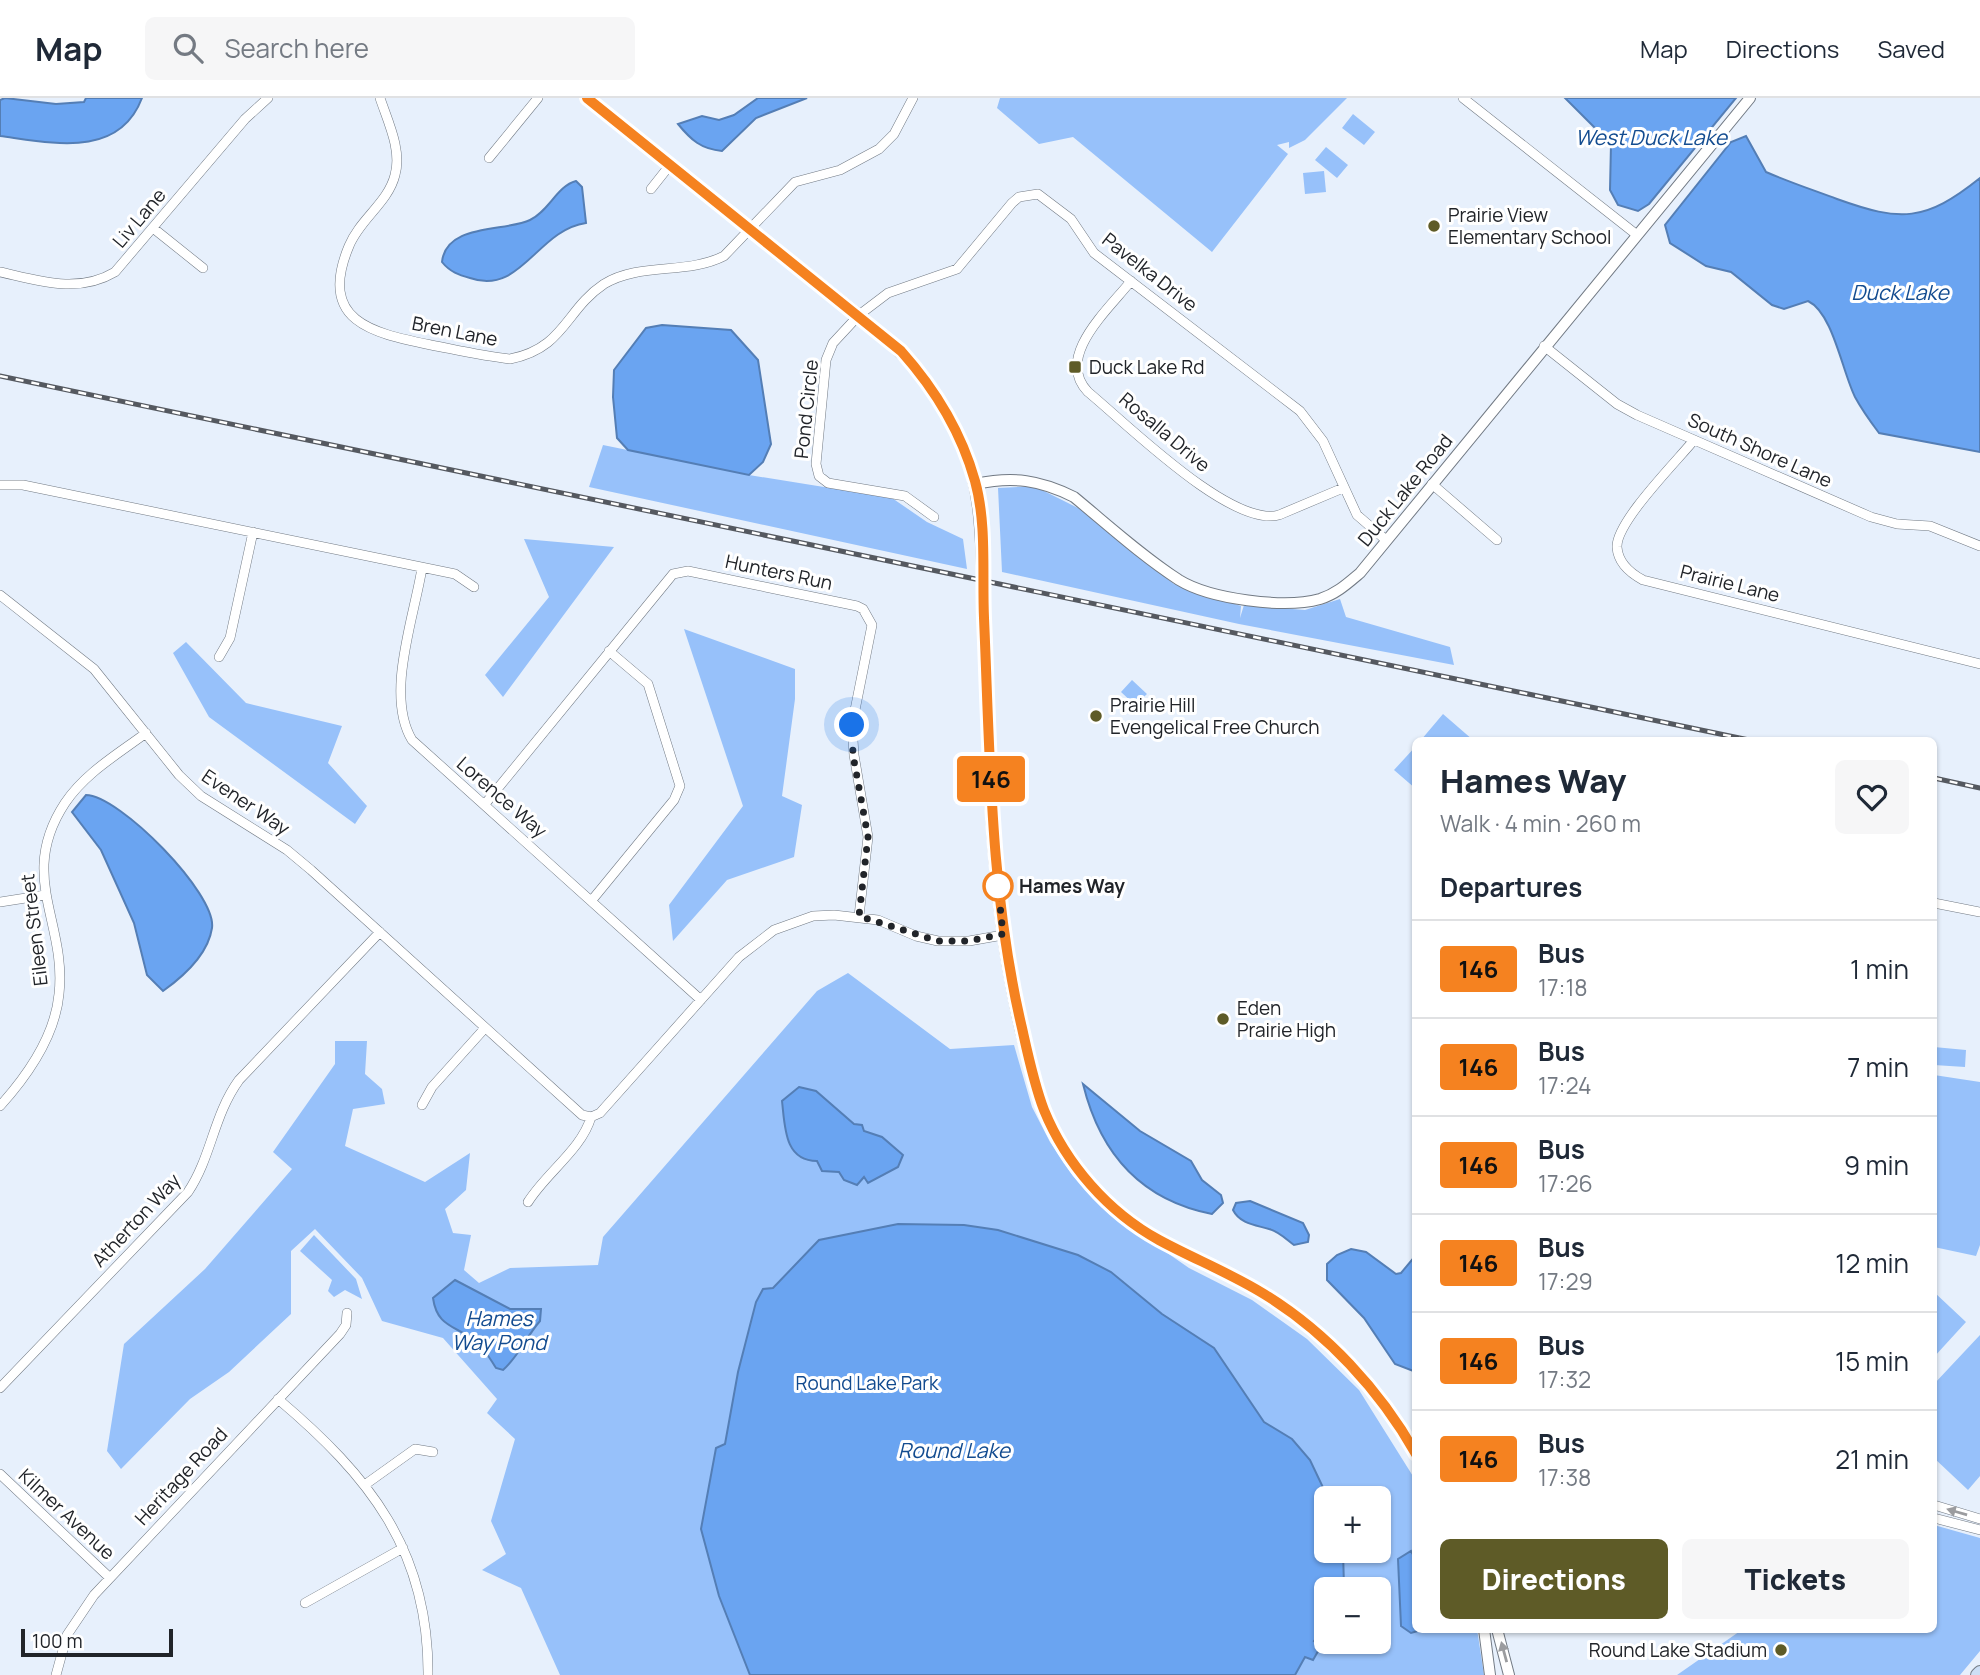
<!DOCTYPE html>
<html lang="en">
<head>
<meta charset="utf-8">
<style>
  body { margin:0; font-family:Manrope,sans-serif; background:#f6f6f7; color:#1f2937; height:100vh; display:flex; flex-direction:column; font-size:26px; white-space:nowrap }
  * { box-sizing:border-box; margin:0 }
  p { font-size:23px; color:#747a83 }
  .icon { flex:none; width:38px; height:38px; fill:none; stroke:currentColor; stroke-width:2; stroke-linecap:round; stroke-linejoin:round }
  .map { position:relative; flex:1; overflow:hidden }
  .drawer { position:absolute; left:1412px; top:639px; width:525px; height:896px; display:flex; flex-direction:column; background:#fff; border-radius:10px; box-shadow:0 2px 5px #0004 }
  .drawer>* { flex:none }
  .badge { padding:0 14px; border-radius:5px; font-size:24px; line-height:46px }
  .controls { position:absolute; left:1314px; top:1388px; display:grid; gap:14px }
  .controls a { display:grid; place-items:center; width:77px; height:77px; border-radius:10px; background:#fff; box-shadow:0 2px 5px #0004; font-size:35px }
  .scale { position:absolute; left:21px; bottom:18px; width:152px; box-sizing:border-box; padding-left:7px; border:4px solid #212429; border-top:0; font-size:19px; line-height:24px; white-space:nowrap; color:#212429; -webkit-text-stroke:5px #fff; paint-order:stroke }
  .you { position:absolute; width:35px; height:35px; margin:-18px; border:5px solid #fff; border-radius:50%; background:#1a73e8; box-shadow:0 0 0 10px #1a73e833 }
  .map>.badge { position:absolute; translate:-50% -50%; box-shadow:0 0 0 4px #fff }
  h2 { padding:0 28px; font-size:26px; line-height:63px }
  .round { display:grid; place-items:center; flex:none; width:74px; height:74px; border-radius:10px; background:#f6f6f7 }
  .overview { display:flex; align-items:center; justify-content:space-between; height:119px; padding:0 28px }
  h1 { font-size:33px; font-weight:800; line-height:52px }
  .action { display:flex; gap:14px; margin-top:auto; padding:14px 28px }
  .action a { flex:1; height:80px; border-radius:10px; background:#5e5b27; color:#fff; font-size:28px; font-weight:800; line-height:80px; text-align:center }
  .action a+a { background:#f6f6f7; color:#1f2937 }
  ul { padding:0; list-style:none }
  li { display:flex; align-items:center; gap:21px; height:98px; padding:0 28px; border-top:2px solid #e0e1e3 }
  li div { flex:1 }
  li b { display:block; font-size:26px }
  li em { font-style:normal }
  li .badge { min-width:77px; font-weight:700; text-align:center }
  header { display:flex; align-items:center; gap:42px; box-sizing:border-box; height:98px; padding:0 35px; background:#fff; border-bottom:2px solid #e0e1e3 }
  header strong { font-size:33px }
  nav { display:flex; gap:38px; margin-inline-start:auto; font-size:24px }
  .search { width:490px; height:63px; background:#f6f6f7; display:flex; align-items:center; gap:18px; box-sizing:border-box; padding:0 24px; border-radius:10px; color:#747a83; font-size:26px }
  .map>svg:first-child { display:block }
  .green { fill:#97c1fa; fill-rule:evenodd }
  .water { fill:#6aa4f1; stroke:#547eb5; stroke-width:2 }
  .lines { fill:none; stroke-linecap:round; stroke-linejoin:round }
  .minor-casing { stroke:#727a84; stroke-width:10 }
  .tertiary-casing { stroke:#727a84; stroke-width:12 }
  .secondary-casing { stroke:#727a84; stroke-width:14 }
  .minor { stroke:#fff; stroke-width:9 }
  .tertiary { stroke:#fff; stroke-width:10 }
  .secondary { stroke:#cddff6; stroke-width:12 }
  .rail-casing { stroke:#555960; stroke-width:5 }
  .rail { stroke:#fff; stroke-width:2.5; stroke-dasharray:8; stroke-linecap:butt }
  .oneway { fill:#9b9c9f }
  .line-casing { stroke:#fff; stroke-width:16 }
  .line { stroke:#f58220; stroke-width:10 }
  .walk { stroke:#212429; stroke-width:7; stroke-dasharray:0 12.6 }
  .poi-dot { fill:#5e5b27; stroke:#fff; stroke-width:2.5 }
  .stop-dot { fill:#fff; stroke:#f58220; stroke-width:3.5 }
  .labels { text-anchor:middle; stroke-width:6; stroke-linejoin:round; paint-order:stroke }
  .poi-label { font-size:19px; fill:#212429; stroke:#fff; text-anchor:start }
  .street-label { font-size:19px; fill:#212429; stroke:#fff }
  .stop-label { font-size:19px; font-weight:bold; fill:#212429; stroke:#fff; text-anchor:start }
  .park-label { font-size:19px; fill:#114a8f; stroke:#fff }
  .water-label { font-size:21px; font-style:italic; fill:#134c90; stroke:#fff }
</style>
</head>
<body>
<header>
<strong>Map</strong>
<div class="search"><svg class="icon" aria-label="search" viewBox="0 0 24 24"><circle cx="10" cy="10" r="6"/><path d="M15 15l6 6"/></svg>Search here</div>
<nav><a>Map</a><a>Directions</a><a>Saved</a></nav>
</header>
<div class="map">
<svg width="1980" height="1577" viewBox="0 0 1980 1577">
  <rect width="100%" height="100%" fill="#e7f0fc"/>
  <path class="green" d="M1000,0H1347L1305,42L1289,50V44L1277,47L1288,56L1212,154L1073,39L1039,46L997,10Z
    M1353,16L1375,34L1364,47L1342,30Z
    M1326,49L1348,67L1337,80L1315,62Z
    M1324,73L1326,94L1305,96L1303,75Z
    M603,347L749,377L892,400L927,424L963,441L967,471L589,389Z
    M1034,388L1080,411L1174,486L1241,508L1240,520L1244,507L1305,512L1340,501L1346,519L1450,549L1454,567L1239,526L1002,474L998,390Z
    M524,441L614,449L503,599L485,577L549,499Z
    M684,531L795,571V601L782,698L802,707L794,759L727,782L673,843L669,807L743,708Z
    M186,544L246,605L342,628L328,665L367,708L355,726L209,619L173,555Z
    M1132,582L1147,596L1135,607L1121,594Z
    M1443,616L1473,642H1421Z
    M1416,648V691L1394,672Z
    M848,875L950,951L1014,947L1032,1009L1050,1044L1073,1078L1104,1111L1189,1170L1252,1202L1307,1241L1359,1292L1416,1383V1531H1477L1484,1577H560L521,1490L482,1472L506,1456L491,1423L515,1341L487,1315L497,1301L443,1240L382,1223L362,1180L315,1131L291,1153V1216L229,1274L190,1301L121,1371L107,1353L124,1246L205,1171L292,1071L273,1054L335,966V943H367L365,976L382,991L385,1006L353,1011L345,1048L425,1084L470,1055L466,1092L445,1111L453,1135L471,1137L464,1172L479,1185L510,1170L598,1167L603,1139L817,893ZM1326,1400H1379V1452H1326ZM1326,1491H1379V1544H1326Z
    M1934,949L1966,952L1965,969L1934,967Z
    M1934,977L1980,984V1147L1976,1158L1934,1149Z
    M314,1137L356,1181L362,1201L345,1192L334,1199L328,1193L332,1182L300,1153Z
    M1934,1194L1966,1224L1934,1259Z
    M1980,1237V1378L1968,1392L1934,1360V1286Z
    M1934,1427L1980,1440V1553L1960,1577H1677L1743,1531H1934Z"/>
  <path class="water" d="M5,0L56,6L84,4L86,0H142C119,61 52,45 0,38V2Z
    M758,0H807L756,20L722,53C701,51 691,42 678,26L702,18L719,22L734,17Z
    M1565,0H1736L1649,106L1638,113L1618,107L1610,92L1611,46Z
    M1746,38L1766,74C1789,84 1813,92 1837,101C1901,124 1925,124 1980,80V354L1879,335C1870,323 1862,312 1855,299C1842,273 1833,215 1808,203L1784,211L1772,207L1731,174L1706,168L1670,145L1665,127L1731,44Z
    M576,83L582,89L586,125C537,132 521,198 470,180C459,177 450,174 442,164C446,125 505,134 530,122C549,113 557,88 576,83Z
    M662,227L731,232L758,262L771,346L763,364L749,377L628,352L617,340L613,299L614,272L646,230Z
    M86,697C119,697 217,796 212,830C208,857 184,878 163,893L147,877L134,825L101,752L72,714Z
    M1083,986L1140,1033L1191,1063L1202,1082L1221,1097L1223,1105L1212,1116C1141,1102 1100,1055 1083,986Z
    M799,989L816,993L854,1026L862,1027L864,1033L882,1039L903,1057L898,1069L868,1085L864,1079L857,1087L844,1082L839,1074L822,1073L817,1063C784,1063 785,1028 782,1003Z
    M1250,1103L1303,1125L1309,1137L1308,1144L1294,1147C1286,1141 1278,1133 1269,1131C1256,1127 1240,1126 1233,1112L1236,1105Z
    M898,1126L964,1127L998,1132L1078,1157L1111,1174L1162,1216L1214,1250L1264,1324L1292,1341L1310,1362L1328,1400L1326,1452L1343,1453L1344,1489L1326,1491V1529L1314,1543L1321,1548L1313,1562L1305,1559L1295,1577H750L719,1498L701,1431L716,1350L725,1346L738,1274L756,1204L763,1191L773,1190L819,1142Z
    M1351,1151L1366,1154L1396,1176L1401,1175L1416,1157V1274L1395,1266L1364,1220L1327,1182V1166L1337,1157Z
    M455,1182L510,1211H541L540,1223C526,1239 519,1258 503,1272L496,1270C490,1261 484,1249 475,1243C455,1227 437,1229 433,1200Z
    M1411,1453L1416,1462V1531H1425L1411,1535L1401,1528L1398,1461Z"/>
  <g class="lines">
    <g class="minor-casing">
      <path id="minor" d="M380,0C388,24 402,52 395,77C388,105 360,121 349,148C317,224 373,235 431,247C457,252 483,258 510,261C565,250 565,212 604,186C640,164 687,177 724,158L795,84L840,72L879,51L894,36L913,0
        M1463,0L1637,137
        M489,60L538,0
        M651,91L670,67
        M153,130L203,170
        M0,174C40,183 78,196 115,174L245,21L268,0
        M1131,183C1108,212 1054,259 1088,294C1126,325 1231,430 1279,417L1343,390
        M1544,248L1617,306L1637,317L1871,419L1897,426L1930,428L1980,448
        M1694,342C1677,363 1616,424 1617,449C1618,465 1630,475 1643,482L1980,566
        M1432,386L1497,442
        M0,387H23L455,476L474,489
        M934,419L905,398L828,385L819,378L816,366L826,262L833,245L859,217L888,195L957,171L1012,105L1019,99L1038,96L1071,121L1094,155L1300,313L1323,343L1357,417L1386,442
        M422,470C414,520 385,597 412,642L701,902
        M0,497L94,571L179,677L201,698L287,752L311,772L582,1017L591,1019
        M219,559L230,540L253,434
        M485,706L673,476L688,473L857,508L863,511L872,527L852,627L854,657L868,739L859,818
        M592,802L674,702L680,688L648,586L609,553
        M0,804L45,797
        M1934,805L1980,814
        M422,1007L432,989L485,930
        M0,1008C28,977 55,939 59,896C67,824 17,778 65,705C85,675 118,656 146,635
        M528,1104C546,1075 582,1051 591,1019L600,1015L739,859L774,832L813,818L834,817L878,822L916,838L938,843H969L1003,837
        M0,1290L188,1094C212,1058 213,1018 239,982L380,834
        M278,1301C369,1378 429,1452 428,1577
        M0,1376L110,1480
        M366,1386L415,1351L433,1354
        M1934,1407L1980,1421
        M1934,1420L1980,1432
        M305,1505L403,1450
        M56,1577L67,1537L94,1497L340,1236L346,1227L347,1215"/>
    </g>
    <g class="tertiary-casing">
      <path id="tertiary" d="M587,0L859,217C903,256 938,287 961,343C982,393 981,444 983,497C984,536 986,574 987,613C990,741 999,875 1039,998C1059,1057 1104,1111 1159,1142C1195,1162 1233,1175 1268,1198C1328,1238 1381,1293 1416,1356
        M976,386C1013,378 1040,382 1074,399C1108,427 1142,458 1179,482C1210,501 1284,511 1320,501C1336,496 1347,486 1360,475L1750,0
        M1484,1531L1490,1577
        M1497,1531L1509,1577"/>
    </g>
    <g class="secondary-casing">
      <path id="secondary" d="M1977,1577L1980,1574"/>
    </g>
    <use href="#minor" class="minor"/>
    <use href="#tertiary" class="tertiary"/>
    <use href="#secondary" class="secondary"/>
    <g class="rail-casing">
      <path id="rail" d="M0,278L1749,642
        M1934,680L1980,690"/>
    </g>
    <use href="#rail" class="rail"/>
  </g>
  <defs><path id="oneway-solid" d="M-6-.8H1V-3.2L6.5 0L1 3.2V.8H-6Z" transform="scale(1.75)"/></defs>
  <g class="oneway">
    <use href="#oneway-solid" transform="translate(1957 1414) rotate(-164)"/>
    <use href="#oneway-solid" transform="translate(1504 1554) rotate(-105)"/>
  </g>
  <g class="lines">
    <g class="line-casing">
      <path id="line" d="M587,0L901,253C935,291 961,333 975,383C987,426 982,475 984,520C990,657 990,795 1022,930C1028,957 1034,986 1044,1012C1066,1066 1108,1114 1159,1142C1194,1161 1230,1175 1264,1196C1326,1234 1380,1292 1416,1356"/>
    </g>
    <use href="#line" class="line"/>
    <path class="walk" d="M852,627L853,657L868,739L859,818L938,843H969L1003,836L998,788"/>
  </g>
  <g class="poi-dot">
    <circle cx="1434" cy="128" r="7"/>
    <rect x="1068" y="262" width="14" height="14" rx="3.5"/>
    <circle cx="1096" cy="618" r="7"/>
    <circle cx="1223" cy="921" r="7"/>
    <circle cx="1781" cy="1552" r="7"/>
  </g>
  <circle class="stop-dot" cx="998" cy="788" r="14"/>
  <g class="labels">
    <g class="poi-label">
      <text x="1448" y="124">Prairie View<tspan x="1448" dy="22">Elementary School</tspan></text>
      <text x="1089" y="276">Duck Lake Rd</text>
      <text x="1110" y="614">Prairie Hill<tspan x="1110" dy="22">Evengelical Free Church</tspan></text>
      <text x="1237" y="917">Eden<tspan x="1237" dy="22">Prairie High</tspan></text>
      <text x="1767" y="1559" text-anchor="end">Round Lake Stadium</text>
    </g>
    <g class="street-label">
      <text transform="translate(139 120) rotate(-50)" y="7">Liv Lane</text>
      <text transform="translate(1150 174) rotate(38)" y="7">Pavelka Drive</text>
      <text transform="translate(455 233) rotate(11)" y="7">Bren Lane</text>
      <text transform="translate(806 311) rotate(-84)" y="7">Pond Circle</text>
      <text transform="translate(1165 334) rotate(40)" y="7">Rosalla Drive</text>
      <text transform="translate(1760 352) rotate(24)" y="7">South Shore Lane</text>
      <text transform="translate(1405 392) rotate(-51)" y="7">Duck Lake Road</text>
      <text transform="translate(779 474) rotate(12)" y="7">Hunters Run</text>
      <text transform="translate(1730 485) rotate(14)" y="7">Prairie Lane</text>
      <text transform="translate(502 699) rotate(41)" y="7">Lorence Way</text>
      <text transform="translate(246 704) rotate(34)" y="7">Evener Way</text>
      <text transform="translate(34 832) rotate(-97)" y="7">Eileen Street</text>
      <text transform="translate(136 1122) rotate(-47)" y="7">Atherton Way</text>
      <text transform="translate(181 1378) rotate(-47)" y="7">Heritage Road</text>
      <text transform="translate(67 1416) rotate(43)" y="7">Kilmer Avenue</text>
    </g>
    <g class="stop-label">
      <text x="1019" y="795">Hames Way</text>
    </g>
    <g class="park-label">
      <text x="867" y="1292">Round Lake Park</text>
    </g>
    <g class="water-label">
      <text x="1651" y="47">West Duck Lake</text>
      <text x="1900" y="202">Duck Lake</text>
      <text x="499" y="1228">Hames<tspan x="499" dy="24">Way Pond</tspan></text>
      <text x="954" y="1360">Round Lake</text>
    </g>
  </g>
</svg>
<div class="controls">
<a>+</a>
<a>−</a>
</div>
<div class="scale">100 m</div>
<div class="you" style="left:852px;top:627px"></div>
<b class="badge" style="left:991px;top:681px;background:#f58220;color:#111">146</b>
<section class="drawer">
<div class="overview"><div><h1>Hames Way</h1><p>Walk · 4 min · 260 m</p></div><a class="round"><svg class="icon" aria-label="heart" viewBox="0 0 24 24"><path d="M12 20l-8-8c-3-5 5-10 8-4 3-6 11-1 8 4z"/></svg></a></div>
<h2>Departures</h2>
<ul>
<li><span class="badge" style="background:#f58220;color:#111">146</span><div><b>Bus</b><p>17:18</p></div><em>1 min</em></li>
<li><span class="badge" style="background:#f58220;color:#111">146</span><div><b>Bus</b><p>17:24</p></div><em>7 min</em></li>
<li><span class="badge" style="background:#f58220;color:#111">146</span><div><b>Bus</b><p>17:26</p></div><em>9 min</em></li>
<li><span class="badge" style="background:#f58220;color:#111">146</span><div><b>Bus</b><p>17:29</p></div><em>12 min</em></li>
<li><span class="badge" style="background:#f58220;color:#111">146</span><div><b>Bus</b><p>17:32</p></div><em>15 min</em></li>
<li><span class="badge" style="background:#f58220;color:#111">146</span><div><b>Bus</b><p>17:38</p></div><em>21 min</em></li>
</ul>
<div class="action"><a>Directions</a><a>Tickets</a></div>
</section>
</div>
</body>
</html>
